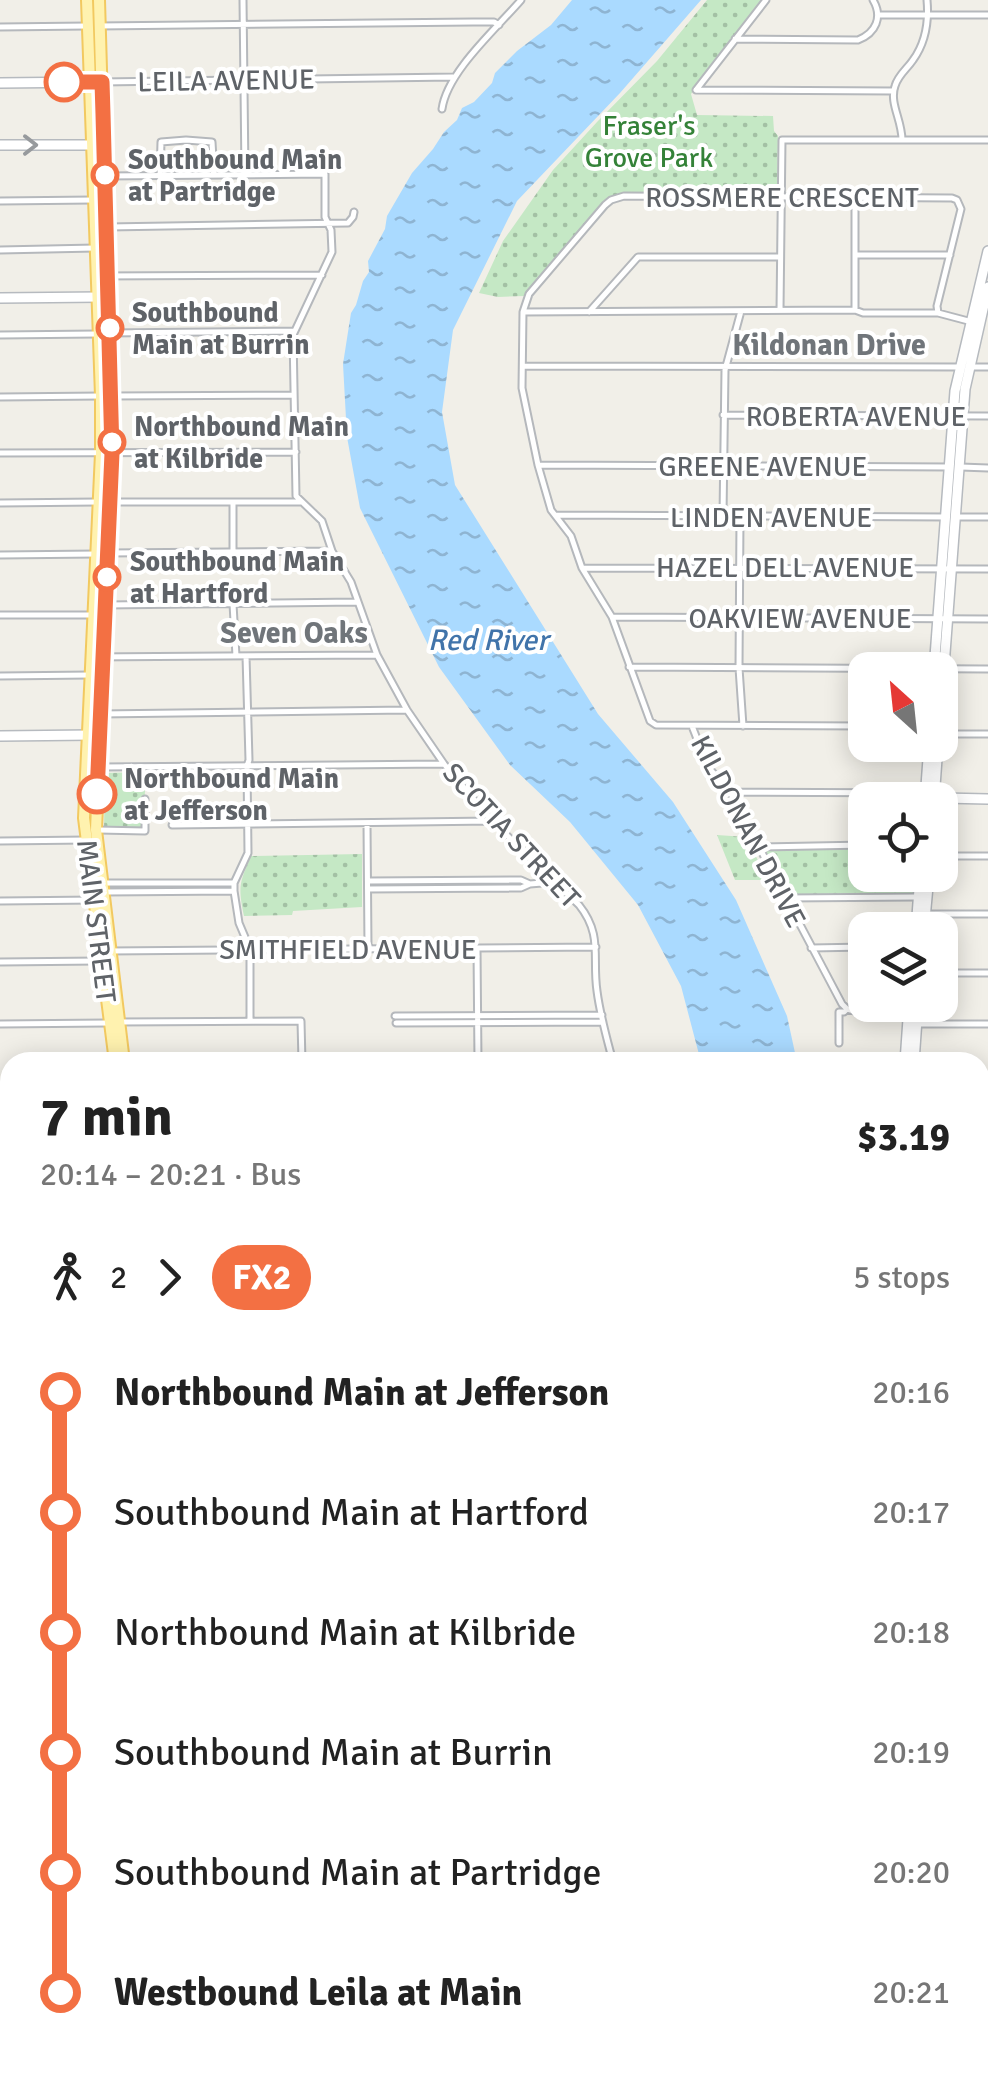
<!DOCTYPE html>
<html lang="en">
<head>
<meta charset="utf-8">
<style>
  body { margin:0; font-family:Signika,sans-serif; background:#f2f2f2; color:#222; height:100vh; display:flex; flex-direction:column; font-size:38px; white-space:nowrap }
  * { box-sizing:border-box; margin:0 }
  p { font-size:32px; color:#767676 }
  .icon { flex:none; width:55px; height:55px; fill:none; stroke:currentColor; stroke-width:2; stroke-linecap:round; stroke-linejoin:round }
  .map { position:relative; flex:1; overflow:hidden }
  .drawer { position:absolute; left:0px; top:1052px; width:990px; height:1022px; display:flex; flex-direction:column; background:#fff; border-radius:30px 30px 0 0; box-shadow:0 5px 25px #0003 }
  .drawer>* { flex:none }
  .badge { padding:0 20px; border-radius:32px; font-size:35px; line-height:65px }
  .needle { width:65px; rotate:333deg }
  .buttons { position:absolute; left:848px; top:652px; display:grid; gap:20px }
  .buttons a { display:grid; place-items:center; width:110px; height:110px; border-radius:20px; background:#fff; box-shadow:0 5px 25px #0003; font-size:50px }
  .map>.badge { position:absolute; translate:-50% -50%; box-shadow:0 0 0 5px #fff }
  .legs { display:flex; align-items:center; gap:15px; height:110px; padding:0 40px; font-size:32px }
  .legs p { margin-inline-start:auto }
  .summary { display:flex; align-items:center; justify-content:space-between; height:170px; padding:0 40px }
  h1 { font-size:55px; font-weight:800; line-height:75px }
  ul { padding:0 40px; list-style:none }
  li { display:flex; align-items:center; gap:35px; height:120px; font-size:38px }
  li i { display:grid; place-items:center; width:15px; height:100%; margin:0 12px; background:currentColor }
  li i::after { content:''; width:25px; height:25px; margin:-12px; border:8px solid; border-radius:50%; background:#fff }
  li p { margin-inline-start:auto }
  li:first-child i { background:linear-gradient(#0000 50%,currentColor 0) }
  li:last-child i { background:linear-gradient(currentColor 50%,#0000 0) }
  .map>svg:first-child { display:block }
  .cemetery { fill:url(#cemetery-stones) }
  .park { fill:url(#park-dots) }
  .water { fill:url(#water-ripples) }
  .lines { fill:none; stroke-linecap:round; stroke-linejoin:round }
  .street-casing { stroke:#b5b8bc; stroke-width:9 }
  .secondary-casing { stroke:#b6babf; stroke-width:12 }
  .primary-casing { stroke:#f2c960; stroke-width:14 }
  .street { stroke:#fff; stroke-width:5 }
  .secondary { stroke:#fff; stroke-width:9 }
  .primary { stroke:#fff2af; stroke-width:10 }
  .oneway { stroke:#979a9d }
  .line-1-casing { stroke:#fff; stroke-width:22 }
  .line-1 { stroke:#f37043; stroke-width:15 }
  .stop-1-dot { fill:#fff; stroke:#f37043; stroke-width:5 }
  .labels { text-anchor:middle; stroke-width:8; stroke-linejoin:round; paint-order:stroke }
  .street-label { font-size:28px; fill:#5f6368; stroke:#fff }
  .park-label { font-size:28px; fill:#348238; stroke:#fff }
  .stop-label { font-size:28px; font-weight:bold; fill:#5f6368; stroke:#fff; text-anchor:start }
  .neighbourhood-label { font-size:30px; font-weight:bold; fill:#70757a; stroke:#fff }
  .water-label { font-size:30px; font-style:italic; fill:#4174aa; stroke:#fff }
</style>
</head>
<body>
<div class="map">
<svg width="988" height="2073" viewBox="0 0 988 2073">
  <defs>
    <pattern id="cemetery-stones" width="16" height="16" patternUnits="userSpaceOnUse" patternTransform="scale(2.5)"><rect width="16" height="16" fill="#c5e8c5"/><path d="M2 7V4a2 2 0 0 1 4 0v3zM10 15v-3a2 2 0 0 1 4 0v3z" fill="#a3c0a4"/></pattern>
    <pattern id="park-dots" width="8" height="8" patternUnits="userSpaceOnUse" patternTransform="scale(2.5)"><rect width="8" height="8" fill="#c5e8c5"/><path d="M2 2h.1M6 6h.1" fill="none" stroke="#a3c0a4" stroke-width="1.8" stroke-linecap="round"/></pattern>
    <pattern id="water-ripples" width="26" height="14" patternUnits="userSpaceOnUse" patternTransform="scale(2.5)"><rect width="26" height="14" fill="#aadaff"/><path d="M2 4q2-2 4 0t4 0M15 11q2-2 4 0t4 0" fill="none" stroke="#8eb4d2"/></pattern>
  </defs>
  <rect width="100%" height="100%" fill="#f1efe8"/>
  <path class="cemetery" d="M635,2065H911V2073H636Z"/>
  <path class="park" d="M707,0H763L691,94L697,115L773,116L774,131L778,136L777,193H624L615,195L602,203L524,296L498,297L479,293L503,241L553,170L597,122L657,61Z
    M146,772L143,827L104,829L105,773Z
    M717,835L746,837L768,880H735Z
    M766,848H865V875H914L913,894H787L764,851Z
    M362,854V907L293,911L292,915L244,916C238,886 239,884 251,856Z"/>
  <path class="water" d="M572,0H701L620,93L517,201L453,330L442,412L455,485L598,714L673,802L736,900L787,1016L797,1062H701L681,986L638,905L570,822L510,765L439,667L360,508L347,437L343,364L348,332L351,313L356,305L363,281L369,272L368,261L385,229L387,216L412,173L433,149L444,132L457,120L462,108L474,102L492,83L495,73L517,51L551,25Z"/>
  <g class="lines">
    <g class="street-casing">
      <path id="street" d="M243,0L245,175
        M878,15H988
        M98,26L473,22H494L499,25
        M0,27L87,26
        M735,39L858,40C876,33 883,17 873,0
        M102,82L453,77
        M696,90L893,91
        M696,90L766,0
        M442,109C447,72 496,29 521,0
        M902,140C902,120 889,103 895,86C898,75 907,69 913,60C926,42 929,22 927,0
        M105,176L325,174V217L331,230L332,252L293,335L296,496L322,521L332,551L351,582L377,655L407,710L444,764L492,821L579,905C603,935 592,957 597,991C600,1015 607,1039 613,1062
        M160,176L161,142L186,140L212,142L214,175
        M0,201L93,200
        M108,227L348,223L353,217L354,212
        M0,250L95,248
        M855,255H950
        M96,276L322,275
        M780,310L782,140H988
        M855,310V198
        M523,312L855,310L863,313H938L972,322
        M589,312L638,257H780
        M108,333L295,331
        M0,335L97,334
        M523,366L960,367
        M971,367H988
        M112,396L294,395
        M0,397L101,396
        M723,415L988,416
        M0,453L296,452
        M538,465L950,467
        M961,467L988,468
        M108,502H300
        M233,502V552
        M0,503L97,502
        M555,515L947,517
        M723,516L725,370L741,311
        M740,517L739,668L743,726
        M958,517H988
        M108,553L332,551
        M0,555L97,554
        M582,568L988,569
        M233,604L236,656
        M106,605L357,602
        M0,615H93
        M612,617L988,619
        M246,656L249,760L247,766L248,853L234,883V891L239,923L250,949V1021
        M91,657L377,655
        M629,667L988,669
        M0,676L90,675
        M100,714L407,710
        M692,726L708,767L730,792L842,1004L847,1009L854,1011L909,1012
        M865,726L656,725L650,721L612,617L582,568L571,536L551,510L538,465L522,388L523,312L529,294L605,205L611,200L624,196L952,198L957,200L961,209L937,306L938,313
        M940,734H988
        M101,767L444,764
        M730,792L926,793
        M367,823L368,948
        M172,825L492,821
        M99,830L145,831V799
        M0,841L87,840
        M759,847L865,845
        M940,856H988
        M368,881L521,880L530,884
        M102,883H234
        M368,889L521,888L530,884L554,882
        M105,892L234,891
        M785,898L917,897
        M0,901L96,900
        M925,914H988
        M477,948L478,1062
        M811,948L865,947
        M109,951L596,947
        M0,962L99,961
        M940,973H988
        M395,1016L602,1015
        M118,1022L301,1021L302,1062
        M396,1023L603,1022
        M0,1024L107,1023
        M916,1024H988
        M839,1043V1012H844L847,1009
        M980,1087H988
        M0,1116H10
        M980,1151H988
        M0,1152H10
        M980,1210H988
        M0,1299H10
        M980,1329H988
        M0,1347H10
        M980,1379H988
        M0,1404H10
        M980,1429H988
        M0,1467L10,1466
        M980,1480H988
        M0,1529H10
        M980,1530L988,1531
        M980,1581H988
        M0,1604H10
        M980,1629H988
        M0,1667H10
        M980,1673H988
        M0,1742H10
        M980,1768H988
        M0,1876H10
        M980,1877H988
        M0,1926H10
        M980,1932H988
        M980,1977H988
        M0,2040H10
        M980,2049L988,2047
        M102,2065V2073
        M522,2065L526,2072H606V2065"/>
    </g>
    <g class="secondary-casing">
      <path id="secondary" d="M0,83L94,82
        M0,145H92L97,142
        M0,298L101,297
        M934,670L955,391L988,251
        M940,719L965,389L988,287
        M0,736L92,735
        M926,793L943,798L988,799
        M925,800L929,745
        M934,800L938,745
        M916,930L920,875
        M924,930L929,875
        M905,1062L909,1005
        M914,1062L918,1005
        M0,1207H10
        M0,1219H10
        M980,1278L988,1277
        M0,1805H10
        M980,1821H988
        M0,1976H10
        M916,2065V2073
        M925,2065V2073"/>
    </g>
    <g class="primary-casing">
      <path id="primary" d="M87,0L101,396V453L84,818L115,1062
        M99,0L112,453L96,830L124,1062
        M191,2065L194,2073
        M202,2065L205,2073"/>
    </g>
    <use href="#street" class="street"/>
    <use href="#secondary" class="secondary"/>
    <use href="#primary" class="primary"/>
  </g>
  <defs><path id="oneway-chevron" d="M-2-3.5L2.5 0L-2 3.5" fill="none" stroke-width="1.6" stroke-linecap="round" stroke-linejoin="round" transform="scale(2.5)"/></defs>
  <use class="oneway" href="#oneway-chevron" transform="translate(30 145)"/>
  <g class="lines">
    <g class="line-1-casing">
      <path id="line-1" d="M64,82H102L103,114L112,453L97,794"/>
    </g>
    <use href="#line-1" class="line-1"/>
  </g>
  <g class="stop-1-dot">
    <circle cx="64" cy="82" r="18"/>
    <circle cx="105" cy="175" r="12"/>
    <circle cx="110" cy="328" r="12"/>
    <circle cx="112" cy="442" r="12"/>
    <circle cx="107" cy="577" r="12"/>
    <circle cx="97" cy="794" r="18"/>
  </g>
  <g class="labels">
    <g class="street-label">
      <text transform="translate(226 80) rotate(-1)" y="10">LEILA AVENUE</text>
      <text x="782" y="207">ROSSMERE CRESCENT</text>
      <text x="856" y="426">ROBERTA AVENUE</text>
      <text x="763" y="476">GREENE AVENUE</text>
      <text x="771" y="527">LINDEN AVENUE</text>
      <text x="785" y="577">HAZEL DELL AVENUE</text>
      <text x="800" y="628">OAKVIEW AVENUE</text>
      <text transform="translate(749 831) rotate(62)" y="10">KILDONAN DRIVE</text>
      <text transform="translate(512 835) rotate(47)" y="10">SCOTIA STREET</text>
      <text transform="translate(97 921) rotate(83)" y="10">MAIN STREET</text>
      <text x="348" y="959">SMITHFIELD AVENUE</text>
    </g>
    <g class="park-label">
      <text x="649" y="135">Fraser's<tspan x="649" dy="32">Grove Park</tspan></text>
    </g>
    <g class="stop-label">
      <text x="128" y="169">Southbound Main<tspan x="128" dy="32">at Partridge</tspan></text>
      <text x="132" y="322">Southbound<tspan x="132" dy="32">Main at Burrin</tspan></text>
      <text x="134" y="436">Northbound Main<tspan x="134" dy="32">at Kilbride</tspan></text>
      <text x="130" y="571">Southbound Main<tspan x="130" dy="32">at Hartford</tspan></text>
      <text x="124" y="788">Northbound Main<tspan x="124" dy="32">at Jefferson</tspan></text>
    </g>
    <g class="neighbourhood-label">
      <text x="829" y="355">Kildonan Drive</text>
      <text x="294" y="643">Seven Oaks</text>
    </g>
    <g class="water-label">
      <text x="488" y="650">Red River</text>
    </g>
  </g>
</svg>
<div class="buttons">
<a><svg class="needle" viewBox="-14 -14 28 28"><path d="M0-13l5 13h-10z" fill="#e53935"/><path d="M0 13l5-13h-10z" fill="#767676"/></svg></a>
<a><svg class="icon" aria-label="locate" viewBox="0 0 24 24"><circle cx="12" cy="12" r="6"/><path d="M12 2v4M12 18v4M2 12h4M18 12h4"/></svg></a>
<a><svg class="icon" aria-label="layers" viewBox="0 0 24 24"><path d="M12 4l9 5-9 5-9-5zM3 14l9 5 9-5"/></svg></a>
</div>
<section class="drawer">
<div class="summary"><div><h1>7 min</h1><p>20:14 – 20:21 · Bus</p></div><b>$3.19</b></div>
<div class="legs"><svg class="icon" aria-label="walk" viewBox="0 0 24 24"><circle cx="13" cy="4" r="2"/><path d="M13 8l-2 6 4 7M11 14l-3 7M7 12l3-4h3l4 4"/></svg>2<svg class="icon" aria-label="forward" viewBox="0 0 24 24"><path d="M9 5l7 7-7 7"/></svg><b class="badge" style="background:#f37043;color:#fff">FX2</b><p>5 stops</p></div>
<ul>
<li><i style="color:#f37043"></i><b>Northbound Main at Jefferson</b><p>20:16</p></li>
<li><i style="color:#f37043"></i><span>Southbound Main at Hartford</span><p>20:17</p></li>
<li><i style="color:#f37043"></i><span>Northbound Main at Kilbride</span><p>20:18</p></li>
<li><i style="color:#f37043"></i><span>Southbound Main at Burrin</span><p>20:19</p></li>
<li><i style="color:#f37043"></i><span>Southbound Main at Partridge</span><p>20:20</p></li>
<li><i style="color:#f37043"></i><b>Westbound Leila at Main</b><p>20:21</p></li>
</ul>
</section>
</div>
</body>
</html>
